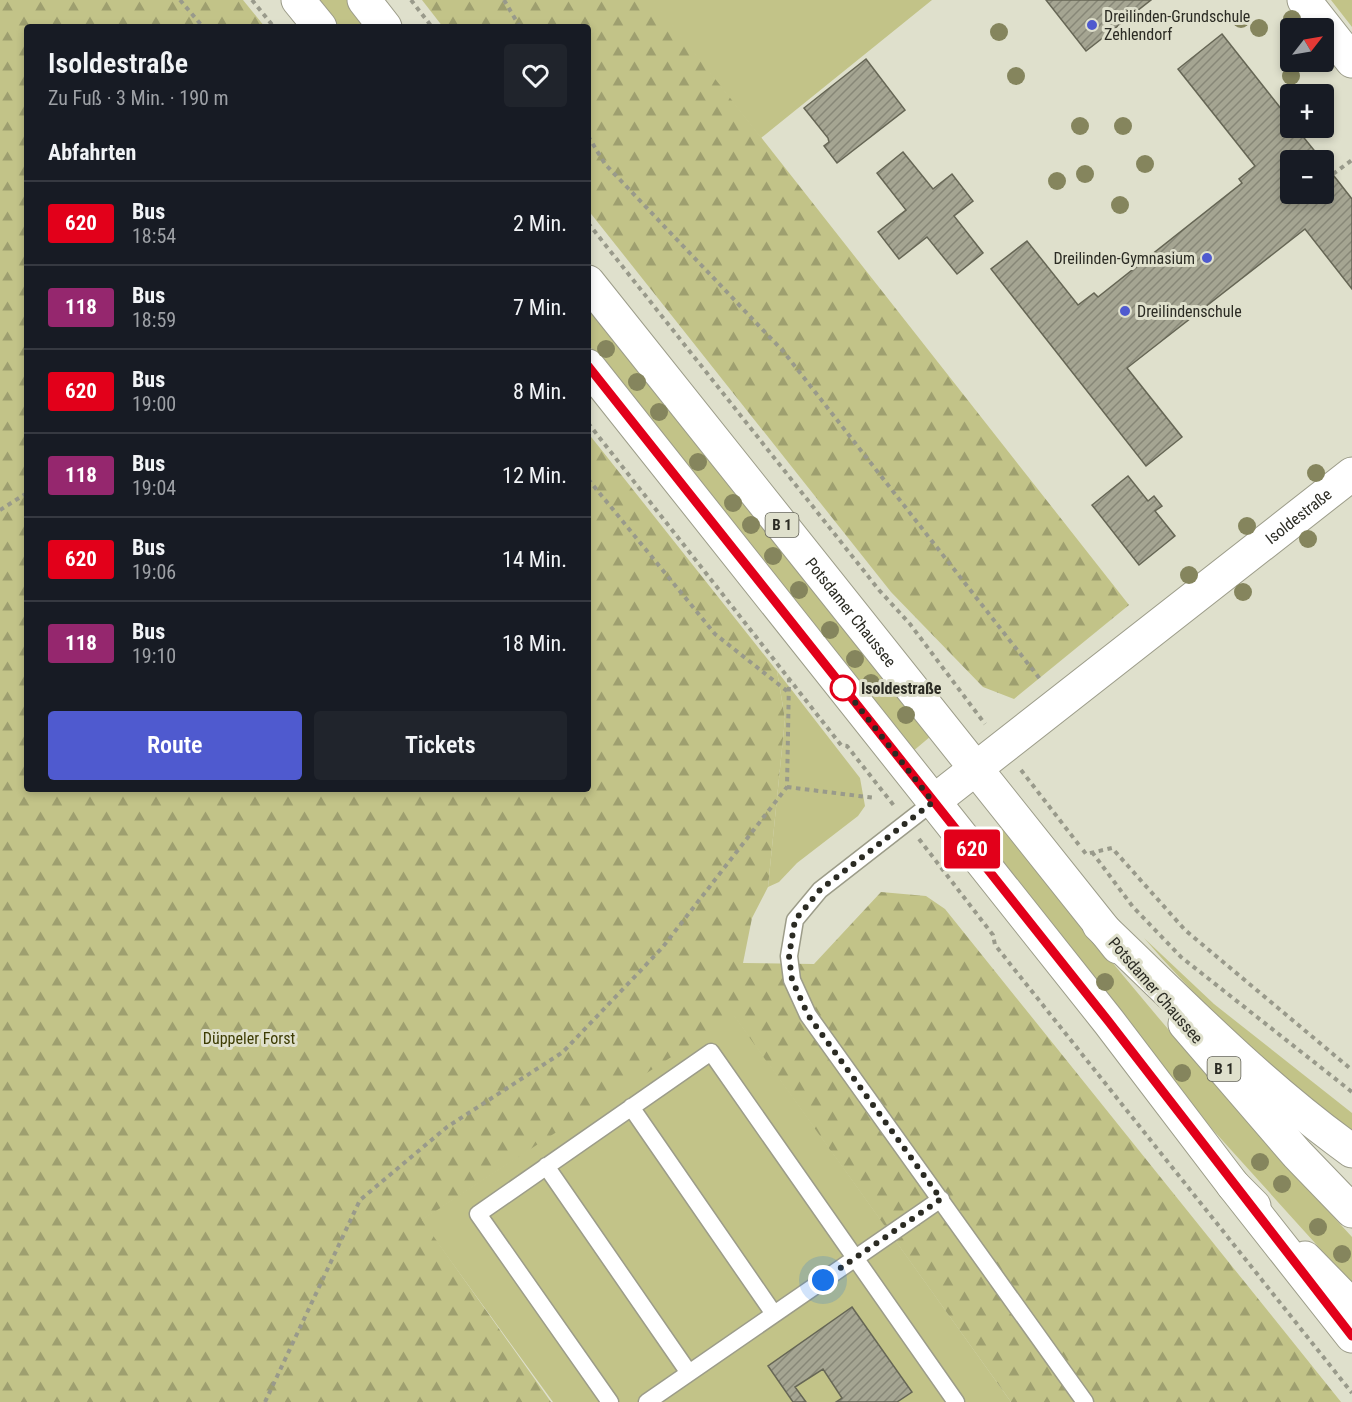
<!DOCTYPE html>
<html lang="de">
<head>
<meta charset="utf-8">
<style>
  body { margin:0; font-family:"Roboto Condensed",sans-serif; background:#20242c; color:#f1f3f6; height:100vh; display:flex; flex-direction:column; font-size:22px; white-space:nowrap }
  * { box-sizing:border-box; margin:0 }
  p { font-size:20px; color:#9ea1a6 }
  .icon { flex:none; width:33px; height:33px; fill:none; stroke:currentColor; stroke-width:2; stroke-linecap:round; stroke-linejoin:round }
  .map { position:relative; flex:1; overflow:hidden }
  .side { position:absolute; left:24px; top:24px; width:567px; height:768px; display:flex; flex-direction:column; background:#171b24; border-radius:6px; box-shadow:0 3px 9px #0003 }
  .side>* { flex:none }
  .badge { padding:0 12px; border-radius:4px; font-size:21px; line-height:39px }
  .needle { width:39px; rotate:59deg }
  .fabs { position:absolute; left:1280px; top:18px; display:grid; gap:12px }
  .fabs a { display:grid; place-items:center; width:54px; height:54px; border-radius:6px; background:#171b24; box-shadow:0 3px 9px #0003; font-size:30px }
  .you { position:absolute; width:30px; height:30px; margin:-15px; border:4px solid #fff; border-radius:50%; background:#1a73e8; box-shadow:0 0 0 9px #1a73e833 }
  .map>.badge { position:absolute; translate:-50% -50%; box-shadow:0 0 0 3px #fff }
  h2 { padding:0 24px; font-size:22px; line-height:54px }
  .round { display:grid; place-items:center; flex:none; width:63px; height:63px; border-radius:6px; background:#20242c }
  .headline { display:flex; align-items:center; justify-content:space-between; height:102px; padding:0 24px }
  h1 { font-size:28px; font-weight:600; line-height:45px }
  .cta { display:flex; gap:12px; margin-top:auto; padding:12px 24px }
  .cta a { flex:1; height:69px; border-radius:6px; background:#4f5acf; color:#fff; font-size:24px; font-weight:600; line-height:69px; text-align:center }
  .cta a+a { background:#20242c; color:#f1f3f6 }
  ul { padding:0; list-style:none }
  li { display:flex; align-items:center; gap:18px; height:84px; padding:0 24px; border-top:2px solid #363941 }
  li div { flex:1 }
  li b { display:block; font-size:22px }
  li em { font-style:normal }
  li .badge { min-width:66px; font-weight:700; text-align:center }
  .map>svg:first-child { display:block }
  .green { fill:#c2c388 }
  .forest { fill:url(#forest-firs) }
  .building { fill:url(#building-hatch); stroke:#665; stroke-width:1.5 }
  .lines { fill:none; stroke-linecap:round; stroke-linejoin:round }
  .service-casing { stroke:#9c9c89; stroke-width:19 }
  .minor-casing { stroke:#9c9c89; stroke-width:35 }
  .primary-casing { stroke:#9c9c89; stroke-width:35 }
  .motorway-casing { stroke:#9c9c89; stroke-width:35 }
  .path { stroke:#999a8b; stroke-width:4; stroke-dasharray:4.5 4.5; stroke-linecap:butt }
  .service { stroke:#fff; stroke-width:16 }
  .minor { stroke:#fff; stroke-width:33 }
  .primary { stroke:#fff; stroke-width:33 }
  .motorway { stroke:#fff; stroke-width:33 }
  .tree { fill:#85855d }
  .line-casing { stroke:#fff; stroke-width:14 }
  .line { stroke:#e2001a; stroke-width:9 }
  .walk { stroke:#2b2b23; stroke-width:6; stroke-dasharray:0 10.8 }
  .poi-dot { fill:#4f5acf; stroke:#dfe0cc; stroke-width:2 }
  .stop-dot { fill:#fff; stroke:#e2001a; stroke-width:3 }
  .labels { text-anchor:middle; stroke-width:6; stroke-linejoin:round; paint-order:stroke }
  .shield { fill:#dfe0cc; stroke:#616156; stroke-width:1.5 }
  .shield-label { font-size:15px; font-weight:bold; fill:#2b2b23 }
  .poi-label { font-size:16px; fill:#2b2b23; stroke:#dfe0cc; text-anchor:start }
  .street-label { font-size:16px; fill:#2b2b23; stroke:#dfe0cc }
  .stop-label { font-size:16px; font-weight:bold; fill:#2b2b23; stroke:#dfe0cc; text-anchor:start }
  .park-label { font-size:16px; fill:#3c3b02; stroke:#dfe0cc }
</style>
</head>
<body>
<div class="map">
<svg width="1352" height="1402" viewBox="0 0 1352 1402">
  <defs>
    <pattern id="forest-firs" width="22" height="20" patternUnits="userSpaceOnUse" patternTransform="scale(1.5)"><rect width="22" height="20" fill="#c2c388"/><path d="M5 1l3.5 6h-7zM16 11l3.5 6h-7z" fill="#9e9f6f"/></pattern>
    <pattern id="building-hatch" width="6" height="6" patternUnits="userSpaceOnUse" patternTransform="scale(1.5)"><rect width="6" height="6" fill="#a5a592"/><path d="M-1 1l2-2M0 6l6-6M5 7l2-2" fill="none" stroke="#878777"/></pattern>
  </defs>
  <rect width="100%" height="100%" fill="#dfe0cc"/>
  <path class="green" d="M316,0H348L369,27H337Z
    M652,0H932L761,138Z
    M1331,0H1352V27Z
    M588,303L931,736L912,752L588,344Z
    M777,671L860,778L865,806L858,816L797,863L779,882L768,887L785,719Z
    M1003,827C1114,968 1230,1105 1352,1237V1284L1213,1130L983,842Z
    M1144,938L1214,1004L1352,1113V1136C1277,1075 1207,1011 1144,938Z
    M734,1015L1011,1402H553L421,1220Z"/>
  <path class="forest" d="M0,0H243L265,27H27V789H588V433L777,671L785,719L768,887L752,918L743,963L814,964L881,892L926,896L945,909L1341,1402H1011L734,1016L422,1220L551,1402H0Z
    M422,0H653L1129,605L1014,699L983,687L891,592L588,210V27H443Z"/>
  <path class="building" d="M1046,0H1151L1086,51Z
    M1222,34L1290,120V128H1296L1322,160H1290V194H1323V162L1352,199V289L1305,229L1127,368L1182,437L1146,466L991,269L1027,241L1078,305L1094,293L1098,297L1242,183L1239,179L1255,166L1178,69Z
    M866,59L905,110L837,163L824,146L829,142L828,138L804,108Z
    M903,152L933,189L952,174L973,201L954,216L983,253L957,274L927,237L899,259L878,232L906,210L877,173Z
    M1128,476L1148,501L1154,496L1162,506L1155,511L1175,536L1139,565L1092,505Z
    M852,1307L912,1392L897,1402H836L842,1398L823,1369L795,1387L806,1402H793L768,1366Z"/>
  <g class="lines">
    <g class="service-casing">
      <path id="service" d="M933,802L820,890L795,920L789,956L792,980L808,1015L1085,1402
        M631,1107L774,1314
        M546,1166L689,1373
        M610,1402L478,1214L711,1052L956,1402
        M647,1402L941,1199"/>
    </g>
    <g class="minor-casing">
      <g id="minor">
        <path d="M1304,0L1352,61"/>
        <path id="s1" d="M933,802L1352,474"/>
      </g>
    </g>
    <g class="primary-casing">
      <g id="primary">
        <path d="M298,0L320,27"/>
        <path d="M364,0L385,27"/>
        <path id="s2" d="M588,282L1118,947"/>
        <path d="M588,366L1109,1022L1233,1185L1254,1206"/>
        <path d="M1185,1024L1297,1154L1352,1211"/>
        <path d="M1305,1258L1352,1306"/>
      </g>
    </g>
    <g class="motorway-casing">
      <path id="motorway" d="M1099,925C1181,1003 1260,1085 1352,1151
        M1233,1185L1352,1336"/>
    </g>
    <path class="path" d="M180,0L203,27
      M252,0L274,27
      M411,0L432,27
      M504,0L520,27
      M588,136L605,164L783,351L1040,679
      M1333,174L1352,160
      M588,223L879,590L910,624L985,724
      M588,423L841,745L847,746L895,807
      M588,479L715,634L787,691
      M0,510L27,493
      M1021,770L1079,845
      M787,787L875,798
      M919,839L993,935L995,945L1352,1393
      M1083,850L1086,854L1112,848L1185,930L1352,1070
      M1092,852L1133,907L1181,957L1352,1092
      M265,1402L360,1200L447,1127L563,1052L662,948L787,787L789,679"/>
    <use href="#service" class="service"/>
    <use href="#minor" class="minor"/>
    <use href="#primary" class="primary"/>
    <use href="#motorway" class="motorway"/>
  </g>
  <g class="tree">
    <circle cx="1241" cy="19" r="9"/>
    <circle cx="1292" cy="19" r="9"/>
    <circle cx="1259" cy="28" r="9"/>
    <circle cx="999" cy="32" r="9"/>
    <circle cx="1016" cy="76" r="9"/>
    <circle cx="1291" cy="76" r="9"/>
    <circle cx="1080" cy="126" r="9"/>
    <circle cx="1123" cy="126" r="9"/>
    <circle cx="1145" cy="164" r="9"/>
    <circle cx="1085" cy="174" r="9"/>
    <circle cx="1057" cy="181" r="9"/>
    <circle cx="1120" cy="205" r="9"/>
    <circle cx="606" cy="349" r="9"/>
    <circle cx="637" cy="382" r="9"/>
    <circle cx="659" cy="412" r="9"/>
    <circle cx="698" cy="462" r="9"/>
    <circle cx="1316" cy="473" r="9"/>
    <circle cx="733" cy="503" r="9"/>
    <circle cx="751" cy="525" r="9"/>
    <circle cx="1247" cy="526" r="9"/>
    <circle cx="1308" cy="539" r="9"/>
    <circle cx="773" cy="556" r="9"/>
    <circle cx="1189" cy="575" r="9"/>
    <circle cx="799" cy="590" r="9"/>
    <circle cx="1243" cy="592" r="9"/>
    <circle cx="830" cy="630" r="9"/>
    <circle cx="855" cy="659" r="9"/>
    <circle cx="871" cy="683" r="9"/>
    <circle cx="906" cy="715" r="9"/>
    <circle cx="1105" cy="982" r="9"/>
    <circle cx="1182" cy="1073" r="9"/>
    <circle cx="1260" cy="1162" r="9"/>
    <circle cx="1282" cy="1184" r="9"/>
    <circle cx="1318" cy="1227" r="9"/>
    <circle cx="1342" cy="1254" r="9"/>
  </g>
  <g class="lines">
    <g class="line-casing">
      <path id="line" d="M588,366L1109,1022L1352,1336"/>
    </g>
    <use href="#line" class="line"/>
    <path class="walk" d="M823,1280L941,1199L808,1015L792,980L789,956L795,920L820,890L933,802L839,682L843,688"/>
  </g>
  <g class="poi-dot">
    <circle cx="1092" cy="25" r="6"/>
    <circle cx="1207" cy="258" r="6"/>
    <circle cx="1125" cy="311" r="6"/>
  </g>
  <circle class="stop-dot" cx="843" cy="688" r="12"/>
  <g class="labels">
    <g class="shield">
      <rect x="765.5" y="513" width="33" height="24" rx="4.5"/>
      <rect x="1207.5" y="1057" width="33" height="24" rx="4.5"/>
    </g>
    <g class="shield-label">
      <text x="782" y="530">B 1</text>
      <text x="1224" y="1074">B 1</text>
    </g>
    <g class="poi-label">
      <text x="1104" y="22">Dreilinden-Grundschule<tspan x="1104" dy="18">Zehlendorf</tspan></text>
      <text x="1195" y="264" text-anchor="end">Dreilinden-Gymnasium</text>
      <text x="1137" y="317">Dreilindenschule</text>
    </g>
    <g class="street-label">
      <text dy="6" stroke="none"><textPath href="#s1" startOffset="464">Isoldestraße</textPath></text>
      <text dy="6" stroke="none"><textPath href="#s2" startOffset="422">Potsdamer Chaussee</textPath></text>
      <text transform="translate(1156 990) rotate(49)" y="6">Potsdamer Chaussee</text>
    </g>
    <g class="stop-label">
      <text x="861" y="694">Isoldestraße</text>
    </g>
    <g class="park-label">
      <text x="249" y="1044">Düppeler Forst</text>
    </g>
  </g>
</svg>
<div class="fabs">
<a><svg class="needle" viewBox="-14 -14 28 28"><path d="M0-13l5 13h-10z" fill="#e53935"/><path d="M0 13l5-13h-10z" fill="#9ea1a6"/></svg></a>
<a>+</a>
<a>−</a>
</div>
<div class="you" style="left:823px;top:1280px"></div>
<b class="badge" style="left:972px;top:849px;background:#e2001a;color:#fff">620</b>
<section class="side">
<div class="headline"><div><h1>Isoldestraße</h1><p>Zu Fuß · 3 Min. · 190 m</p></div><a class="round"><svg class="icon" aria-label="heart" viewBox="0 0 24 24"><path d="M12 20l-8-8c-3-5 5-10 8-4 3-6 11-1 8 4z"/></svg></a></div>
<h2>Abfahrten</h2>
<ul>
<li><span class="badge" style="background:#e2001a;color:#fff">620</span><div><b>Bus</b><p>18:54</p></div><em>2 Min.</em></li>
<li><span class="badge" style="background:#95276e;color:#fff">118</span><div><b>Bus</b><p>18:59</p></div><em>7 Min.</em></li>
<li><span class="badge" style="background:#e2001a;color:#fff">620</span><div><b>Bus</b><p>19:00</p></div><em>8 Min.</em></li>
<li><span class="badge" style="background:#95276e;color:#fff">118</span><div><b>Bus</b><p>19:04</p></div><em>12 Min.</em></li>
<li><span class="badge" style="background:#e2001a;color:#fff">620</span><div><b>Bus</b><p>19:06</p></div><em>14 Min.</em></li>
<li><span class="badge" style="background:#95276e;color:#fff">118</span><div><b>Bus</b><p>19:10</p></div><em>18 Min.</em></li>
</ul>
<div class="cta"><a>Route</a><a>Tickets</a></div>
</section>
</div>
</body>
</html>
